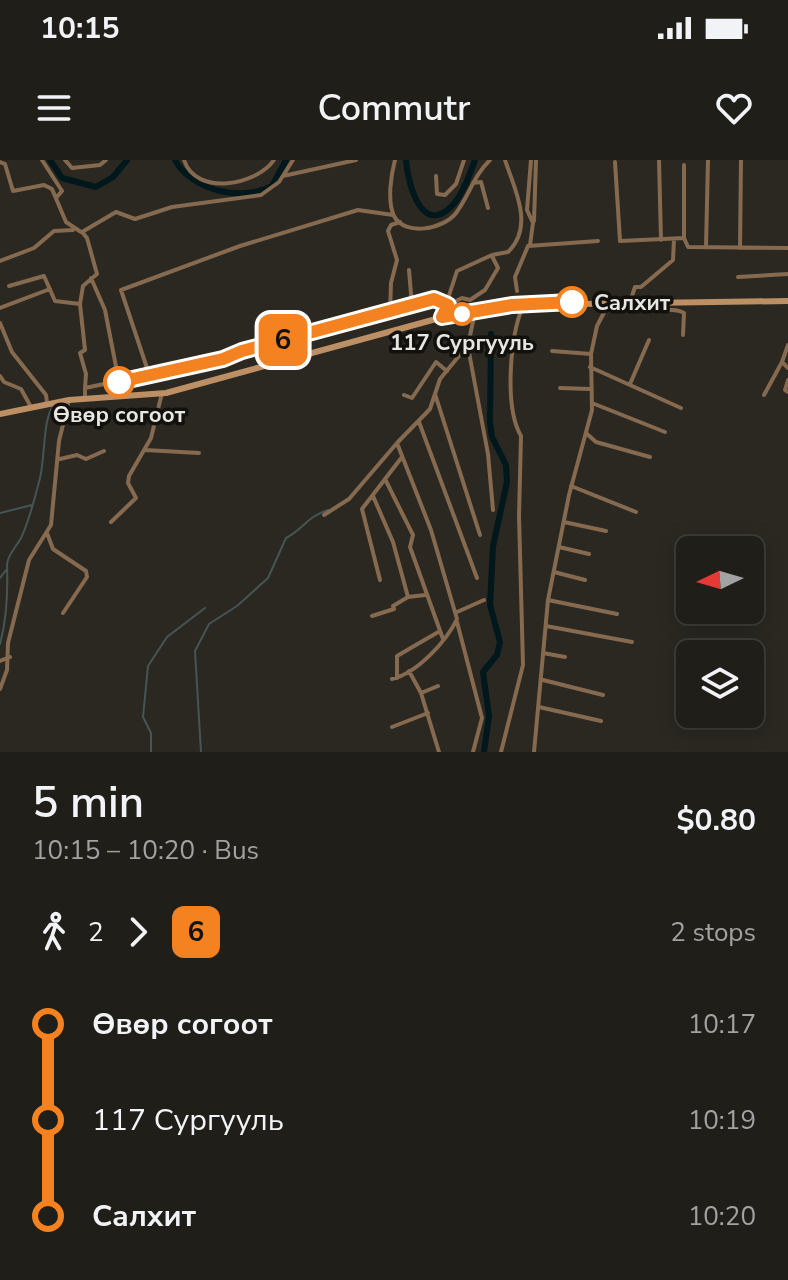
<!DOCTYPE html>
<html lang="en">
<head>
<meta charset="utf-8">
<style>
  body { margin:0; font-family:"Nunito Sans",sans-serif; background:#2d2b26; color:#f1f3f6; height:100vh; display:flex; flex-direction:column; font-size:30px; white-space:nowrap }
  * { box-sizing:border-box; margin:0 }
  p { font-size:26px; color:#a2a2a2 }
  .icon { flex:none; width:44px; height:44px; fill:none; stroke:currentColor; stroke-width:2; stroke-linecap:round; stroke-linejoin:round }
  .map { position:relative; height:592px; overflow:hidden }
  .drawer { display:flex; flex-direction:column; background:#201e19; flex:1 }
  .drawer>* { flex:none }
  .badge { padding:0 16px; border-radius:12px; font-size:28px; line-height:52px }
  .needle { width:52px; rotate:265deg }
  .fabs { position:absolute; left:676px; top:376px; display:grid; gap:16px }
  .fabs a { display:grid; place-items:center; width:88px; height:88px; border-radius:12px; background:#201e19; box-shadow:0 4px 20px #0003,0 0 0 2px #3d3c38; font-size:40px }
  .map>.badge { position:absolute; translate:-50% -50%; box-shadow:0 0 0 4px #fff }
  .legs { display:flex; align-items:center; gap:12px; height:88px; padding:0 32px; font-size:26px }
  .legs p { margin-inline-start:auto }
  .summary { display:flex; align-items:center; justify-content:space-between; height:136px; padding:0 32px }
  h1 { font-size:44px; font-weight:600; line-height:60px }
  ul { padding:0 32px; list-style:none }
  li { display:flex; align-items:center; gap:28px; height:96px; font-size:30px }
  li i { display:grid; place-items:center; width:12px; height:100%; margin:0 10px; background:currentColor }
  li i::after { content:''; width:20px; height:20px; margin:-10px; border:6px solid; border-radius:50%; background:#201e19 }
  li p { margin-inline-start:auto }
  li:first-child i { background:linear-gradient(#0000 50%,currentColor 0) }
  li:last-child i { background:linear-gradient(currentColor 50%,#0000 0) }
  .status { display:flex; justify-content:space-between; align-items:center; height:56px; padding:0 40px; background:#201e19; direction:ltr }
  .status svg { height:22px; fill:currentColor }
  header { display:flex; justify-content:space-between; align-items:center; height:104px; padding:0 32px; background:#201e19; font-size:36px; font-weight:600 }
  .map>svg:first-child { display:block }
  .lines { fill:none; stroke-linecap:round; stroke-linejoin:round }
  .stream { stroke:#455556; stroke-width:2 }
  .river { stroke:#00171b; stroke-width:6 }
  .street { stroke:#866a50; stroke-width:4 }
  .secondary { stroke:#bc8f65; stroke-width:6 }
  .line-1-casing { stroke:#fff; stroke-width:18 }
  .line-1 { stroke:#f58220; stroke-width:12 }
  .stop-1-dot { fill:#fff; stroke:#f58220; stroke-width:4 }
  .labels { text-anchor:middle; stroke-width:7; stroke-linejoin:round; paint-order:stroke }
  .stop-label { font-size:22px; font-weight:bold; fill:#e7e6e1; stroke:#12110e }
</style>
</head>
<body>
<div class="status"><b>10:15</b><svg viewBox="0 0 49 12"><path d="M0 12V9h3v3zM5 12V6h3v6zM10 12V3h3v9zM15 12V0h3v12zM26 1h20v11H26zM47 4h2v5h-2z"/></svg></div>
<header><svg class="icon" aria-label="menu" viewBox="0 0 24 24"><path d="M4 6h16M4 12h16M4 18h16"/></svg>Commutr<svg class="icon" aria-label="heart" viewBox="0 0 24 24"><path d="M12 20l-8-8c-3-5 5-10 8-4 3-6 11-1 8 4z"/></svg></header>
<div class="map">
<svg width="788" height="592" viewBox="0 0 788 592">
  <rect width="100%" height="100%" fill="#2a2821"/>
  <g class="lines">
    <path class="stream" d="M0,353L32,345
      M0,418L7,409
      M0,484C7,458 8,431 7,405C7,395 17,386 21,378C30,359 35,337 40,318C45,298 43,259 53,246
      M151,592V573L143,557L148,506L167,477L205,448
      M201,592L195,491L209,464L237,446L268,418L286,378C304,369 306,357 328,350"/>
    <path class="river" d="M50,0L62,18L96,27L113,17L127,0
      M175,0C192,31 242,42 272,26L286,0
      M406,0C407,16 418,71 446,51C461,41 469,16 475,0
      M484,592L489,556L483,512L497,495L500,482L490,445L493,386L507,322L506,305L492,277L490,262L491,174"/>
    <path class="street" d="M42,0L62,31L56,38
      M65,0L72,8L100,5L106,0
      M184,0C196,37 257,25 274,0
      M395,0C391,15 387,41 394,56C405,77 444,69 456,53C469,36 474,15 490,0
      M659,0L661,80
      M0,2L5,4L13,31L44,25L52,29L66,62L81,72
      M615,2L620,81L684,78L688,87L788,88
      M684,5V78
      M283,16L356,0
      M436,16L437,34L445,35L456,24L464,0
      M473,23L481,22L488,48
      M534,61L536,0
      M530,85L533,63L527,50L531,0
      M706,87L708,0
      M740,88L741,0
      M0,101L34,88L54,71L73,70
      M409,110L412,146L434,139L448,145L462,138L470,140L485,130L498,108L492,96
      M738,117L788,114
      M91,118L105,150L119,222
      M9,126L44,116L55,141L80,144
      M517,131L515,117L528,86L598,81
      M630,142L635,127H641L673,100L674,79
      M642,144C653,156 670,145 684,153L683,175
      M0,148L50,129
      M390,152L391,123L397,100L388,71L391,65L400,62
      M442,157L457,111L492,95L508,92C535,66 514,28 505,0
      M0,163L12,192L46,235L47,243
      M788,185L782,202L788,208
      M468,187L488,294L493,350
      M552,191L591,194
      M590,207L681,248
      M149,214L121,130L240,86L358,50L393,55
      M0,216L4,222L21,229L31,247
      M788,220L785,230L788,232
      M630,224L649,180
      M85,228L86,214L80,193L85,190L80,144L83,126L97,114L87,78L82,72L116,52L135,59L172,47L261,35L279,22L293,0
      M560,228L590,229
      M435,234L480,375
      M404,235L412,238L436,202L447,211
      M764,235L782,202
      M85,238V228L223,199L264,185L412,146
      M592,243L665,272
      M419,262L477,418
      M586,273L596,282L650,297
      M145,290L199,293
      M60,299L77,295L86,299L104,291
      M386,321L413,375L410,387L443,479
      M571,326L636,352
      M373,336L393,382L408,437L425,435
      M324,355L349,339L397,283
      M111,362L136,338L128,323L129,316L151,278L162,233
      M564,362L606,371
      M47,373L53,389L86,411L87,417L63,453
      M559,387L589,394
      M554,412L585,420
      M380,420L362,349L402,297
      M548,440L617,454
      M457,452L484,440
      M372,456L394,449L393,446L408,437
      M457,462L482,558L473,592
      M546,466L632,482
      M543,493L565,497
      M0,501L10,497
      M409,511L421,533L439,592
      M397,518V496L440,471
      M392,519C417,513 446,482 457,459L431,370L397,283L430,249L440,219L468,185L475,152
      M543,520L603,535
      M0,529L7,510L8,483L29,400L51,365L59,281L69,240
      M421,533L438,526
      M539,547L601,561
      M392,567L428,553
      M501,592L523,505L519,356L521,276C504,247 510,176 523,146
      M534,592L548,440L569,335L592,250L591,194L597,166L609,143"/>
    <path class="secondary" d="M0,254L69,240L166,233L447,156L512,145L788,141"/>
  </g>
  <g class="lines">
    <g class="line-1-casing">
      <path id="line-1" d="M119,222L223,199L242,191L434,139L448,145L442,157L512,145L572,142"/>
    </g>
    <use href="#line-1" class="line-1"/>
  </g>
  <g class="stop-1-dot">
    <circle cx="572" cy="142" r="14"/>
    <circle cx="462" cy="154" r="10"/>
    <circle cx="119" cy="222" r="14"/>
  </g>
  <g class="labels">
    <g class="stop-label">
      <text x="594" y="150" text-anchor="start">Салхит</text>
      <text x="462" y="190">117 Сургууль</text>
      <text x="119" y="262">Өвөр согоот</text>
    </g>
  </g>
</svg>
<div class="fabs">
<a><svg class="needle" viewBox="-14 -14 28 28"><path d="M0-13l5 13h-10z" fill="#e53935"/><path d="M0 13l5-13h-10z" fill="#a2a2a2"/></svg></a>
<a><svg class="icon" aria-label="layers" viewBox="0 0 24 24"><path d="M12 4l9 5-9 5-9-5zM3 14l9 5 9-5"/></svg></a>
</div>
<b class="badge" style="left:283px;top:180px;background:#f58220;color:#111">6</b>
</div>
<section class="drawer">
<div class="summary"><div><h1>5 min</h1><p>10:15 – 10:20 · Bus</p></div><b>$0.80</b></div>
<div class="legs"><svg class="icon" aria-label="walk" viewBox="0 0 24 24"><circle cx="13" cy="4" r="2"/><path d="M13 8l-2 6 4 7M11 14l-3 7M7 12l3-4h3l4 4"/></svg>2<svg class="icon" aria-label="forward" viewBox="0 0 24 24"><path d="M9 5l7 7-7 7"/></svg><b class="badge" style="background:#f58220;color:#111">6</b><p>2 stops</p></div>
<ul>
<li><i style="color:#f58220"></i><b>Өвөр согоот</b><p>10:17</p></li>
<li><i style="color:#f58220"></i><span>117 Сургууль</span><p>10:19</p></li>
<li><i style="color:#f58220"></i><b>Салхит</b><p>10:20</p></li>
</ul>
</section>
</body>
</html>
